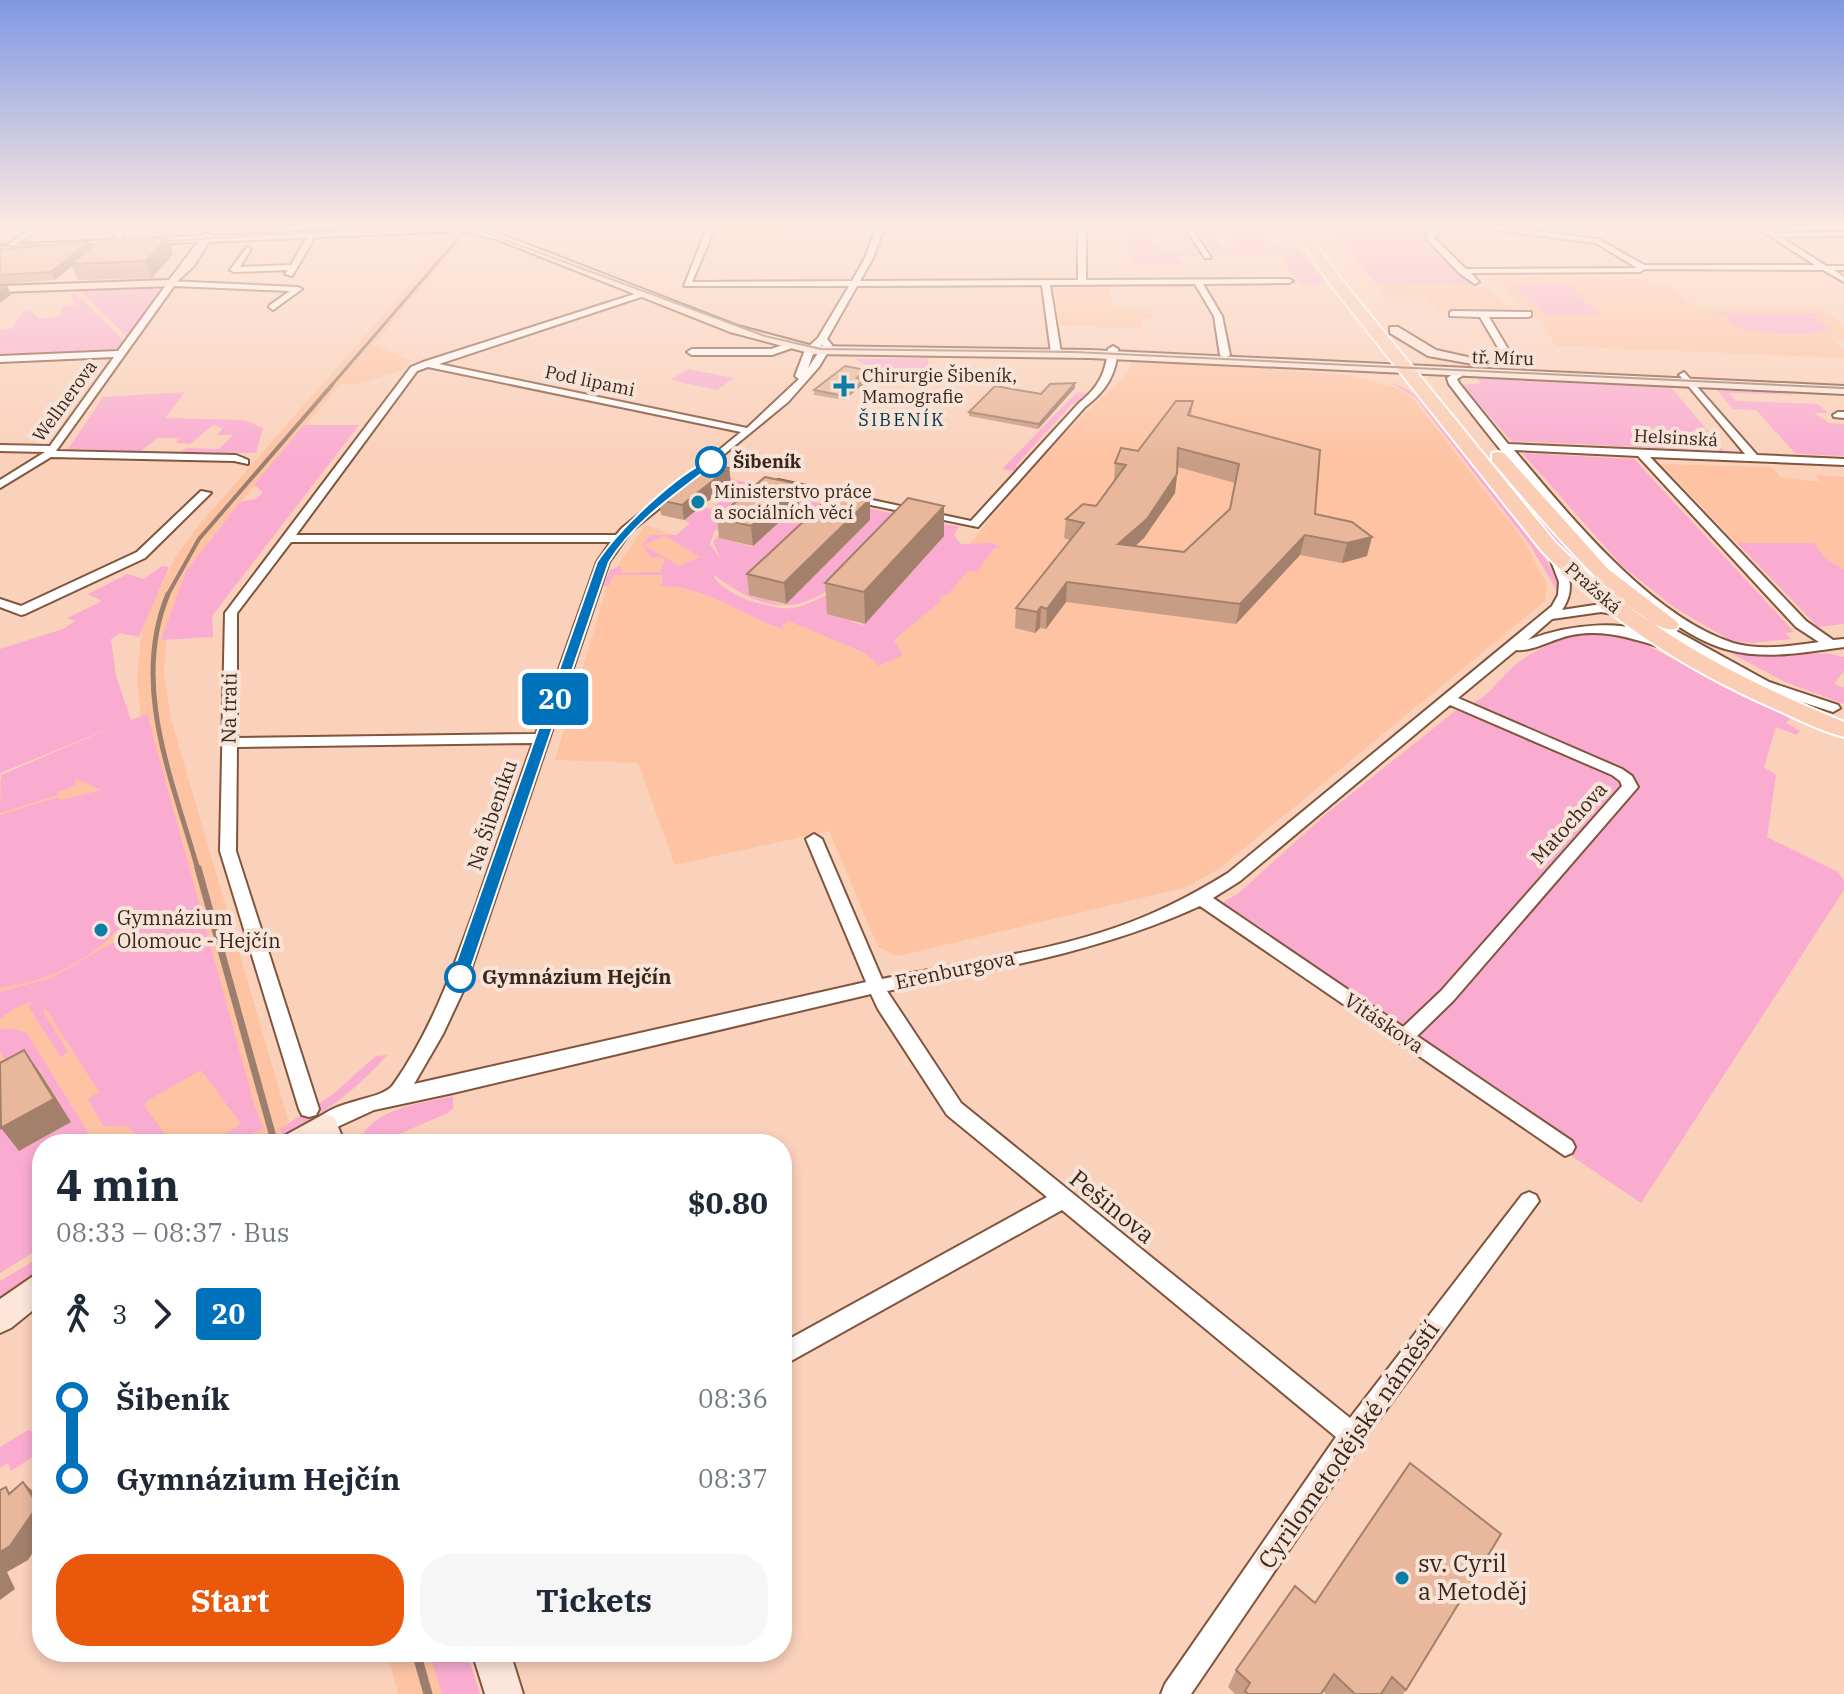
<!DOCTYPE html>
<html lang="en">
<head>
<meta charset="utf-8">
<style>
  body { margin:0; font-family:"IBM Plex Serif",serif; background:#f6f6f7; color:#1f2937; height:100vh; display:flex; flex-direction:column; font-size:30px; white-space:nowrap }
  * { box-sizing:border-box; margin:0 }
  p { font-size:26px; color:#747a83 }
  .icon { flex:none; width:44px; height:44px; fill:none; stroke:currentColor; stroke-width:2; stroke-linecap:round; stroke-linejoin:round }
  .map { position:relative; flex:1; overflow:hidden }
  .panel { position:absolute; left:32px; top:1134px; width:760px; height:528px; display:flex; flex-direction:column; background:#fff; border-radius:32px; box-shadow:0 4px 12px #0003 }
  .panel>* { flex:none }
  .badge { padding:0 16px; border-radius:6px; font-size:28px; line-height:52px }
  .map>.badge { position:absolute; translate:-50% -50%; box-shadow:0 0 0 4px #fff }
  .legs { display:flex; align-items:center; gap:12px; height:88px; padding:0 24px; font-size:26px }
  .legs p { margin-inline-start:auto }
  .overview { display:flex; align-items:center; justify-content:space-between; height:136px; padding:0 24px }
  h1 { font-size:44px; font-weight:800; line-height:60px }
  .button { display:flex; gap:16px; margin-top:auto; padding:16px 24px }
  .button a { flex:1; height:92px; border-radius:32px; background:#ea580c; color:#fff; font-size:32px; font-weight:800; line-height:92px; text-align:center }
  .button a+a { background:#f6f6f7; color:#1f2937 }
  ul { padding:0 24px; list-style:none }
  li { display:flex; align-items:center; gap:28px; height:80px; font-size:30px }
  li i { display:grid; place-items:center; width:12px; height:100%; margin:0 10px; background:currentColor }
  li i::after { content:''; width:20px; height:20px; margin:-10px; border:6px solid; border-radius:50%; background:#fff }
  li p { margin-inline-start:auto }
  li:first-child i { background:linear-gradient(#0000 50%,currentColor 0) }
  li:last-child i { background:linear-gradient(currentColor 50%,#0000 0) }
  .map>svg:first-child { display:block }
  .built { fill:#fdc3a3 }
  .green { fill:#f9acd0; fill-rule:evenodd }
  .lines { fill:none; stroke-linecap:round; stroke-linejoin:round }
  .street-casing { stroke:#81553c; stroke-width:4 }
  .secondary-casing { stroke:#81553c; stroke-width:4 }
  .primary-casing { stroke:#fff; stroke-width:4 }
  .street { fill:#fff; fill-rule:evenodd }
  .secondary { fill:#fce6da; fill-rule:evenodd }
  .primary { fill:#facdb4; fill-rule:evenodd }
  .tram { stroke:#9c7e6e; stroke-width:2 }
  .rail-far4 { stroke:#9c7e6e; stroke-width:3 }
  .rail-far3 { stroke:#9c7e6e; stroke-width:4 }
  .rail-far2 { stroke:#9c7e6e; stroke-width:5 }
  .rail-far1 { stroke:#9c7e6e; stroke-width:7 }
  .rail { stroke:#9c7e6e; stroke-width:9 }
  .wall { fill:#c89d85; fill-rule:evenodd }
  .shaded-wall { fill:#a3806c }
  .building { fill:#e9b79b; stroke:#a3806c; stroke-width:2; fill-rule:evenodd }
  .line-1 { fill:#0072bc; stroke:#fff; stroke-width:2 }
  .poi-dot { fill:#0c7ea6; stroke:#f8e3d8; stroke-width:3 }
  .stop-1-dot { fill:#fff; stroke:#0072bc; stroke-width:4 }
  .labels { text-anchor:middle; stroke-width:8; stroke-linejoin:round; paint-order:stroke }
  .far-street-label { font-size:18px; fill:#3a271c; stroke:#f8e3d8 }
  .far-poi-label { font-size:18px; fill:#3a271c; stroke:#f8e3d8; text-anchor:start }
  .far-neighbourhood-label { font-size:18px; letter-spacing:2px; fill:#013548; stroke:#f8e3d8 }
  .far-stop-label { font-size:18px; font-weight:bold; fill:#3a271c; stroke:#f8e3d8; text-anchor:start }
  .street-label { font-size:20px; fill:#3a271c; stroke:#f8e3d8 }
  .poi-label { font-size:20px; fill:#3a271c; stroke:#f8e3d8; text-anchor:start }
  .stop-label { font-size:20px; font-weight:bold; fill:#3a271c; stroke:#f8e3d8; text-anchor:start }
  .near-street-label { font-size:24px; fill:#3a271c; stroke:#f8e3d8 }
  .near-poi-label { font-size:24px; fill:#3a271c; stroke:#f8e3d8; text-anchor:start }
</style>
</head>
<body>
<div class="map">
<svg width="1844" height="1694" viewBox="0 0 1844 1694">
  <rect width="100%" height="100%" fill="#fad1bb"/>
  <path class="built" d="M475,225L374,344L411,361L403,370L356,384H340L210,539L167,632L164,672L171,719L295,1144H251L246,1126L214,1144H42V1247L0,1273V781L141,721L137,678L141,636L148,613L177,554L204,519L461,226Z
    M781,225L774,249L739,254H710L707,249L718,226Z
    M1553,276L1646,279L1651,284H1667L1694,306H1822L1844,327V341H1835L1844,350V358L1556,346L1538,319L1530,316L1496,283L1483,278Z
    M1469,284L1489,289L1513,310L1438,312L1424,297L1386,298L1378,285Z
    M1109,286L1113,308H1150L1153,319H1141L1144,329L1060,325L1055,287Z
    M1132,360L1349,375L1400,389L1413,399L1526,544L1547,585L1545,601L1220,868L1187,887L898,956L878,947L829,831L675,865L638,763L555,760L610,577L645,525L672,534L723,570L703,585L881,652L1046,451L1128,372Z
    M1661,464L1772,467L1781,477L1809,481H1820L1815,475L1844,477V570L1825,558L1814,543H1737Z
    M387,1652H446L458,1694H398Z"/>
  <path class="green" d="M131,225H334V226L123,238Z
    M1093,225H1148L1163,250L1187,249L1173,225H1183L1204,256L1176,257L1186,265H1134L1120,227L1090,228Z
    M1190,225H1206L1223,248H1240L1224,225H1258L1275,247H1292L1276,225H1281L1325,283L1300,284L1274,249L1273,253L1212,256Z
    M1326,225H1434L1424,230L1422,237L1471,284L1378,285Z
    M1515,285H1569L1601,316L1544,315Z
    M152,288L159,292L127,337L79,290Z
    M70,294H76L124,341L117,349L0,356V331L12,328L23,312L30,310L40,319L61,316L62,307L75,305Z
    M1707,312L1818,314L1822,316L1811,317L1830,328C1812,339 1749,333 1730,324L1726,315Z
    M928,358L929,374L945,377L890,378L855,359Z
    M688,369L734,378L717,390L670,380Z
    M1477,378L1671,387L1724,451L1511,441L1463,385L1481,383Z
    M1420,379L1509,483L1611,590L1603,592L1565,556Z
    M1388,381L1409,390L1425,403C1452,437 1560,557 1559,594L1530,545L1416,398Z
    M1716,389L1790,392L1794,395L1729,393L1736,401L1818,404L1828,413H1814L1829,423L1844,424V456L1796,454L1756,410L1733,409Z
    M185,392L165,418L244,420L263,428L256,453L181,452L186,448L219,449L233,435H217L223,428L213,425L190,444L176,443L180,438H157L141,451L68,449L103,397Z
    M1077,392L1091,394L1071,405L1016,465L1019,469L1017,472L1002,469Z
    M304,425H359L212,616L213,637L161,640L186,571L240,502L256,499L263,492L254,485Z
    M1522,453L1634,459L1794,632L1785,633L1791,639L1751,643L1730,640L1675,608L1622,566Z
    M708,474L766,487L714,532L710,544L720,558L713,542L732,519L720,538L752,547L799,504L797,493L826,499L816,502L826,505L747,576L773,602L784,605L870,520L867,508L897,514L887,518L897,521C836,587 800,642 713,574C719,594 773,611 793,608C807,605 822,597 836,591L852,622L864,625L944,536L940,524L959,526L954,535L961,544L993,543L1001,548L995,547L977,572L968,571L948,594L940,597L941,601L896,638L894,641L903,655L879,666L865,653L789,621L782,625L785,630C741,616 709,586 661,586L663,575H613L609,586H603L610,570L620,566L622,573L661,572L665,558L650,557L643,544L651,535H676L690,523L684,520L699,506L710,509L723,499L712,495L730,484ZM665,536L700,557L679,566L644,545Z
    M1737,543H1814L1825,558L1844,570V624L1818,627Z
    M162,566L169,567L139,637L120,633L111,639L116,676L131,720L147,714L255,1108L264,1129L221,1144H208L241,1124L201,1070L147,1101L145,1107L167,1137L149,1144L126,1126H103L88,1099L99,1092L46,1009L43,1011L68,1052L61,1057L28,1006L37,1000L16,1007L0,1019V992L51,978L116,941L139,942L132,912C105,954 49,982 0,988V815L58,797L60,800L102,790L76,779L75,786L58,792V795L0,813L1,775L118,725L0,773V649L63,629L75,621L67,618L102,601L88,594L127,574L144,579Z
    M1595,630L1628,635L1737,693L1792,717L1786,723L1800,731L1797,735L1776,727L1764,767L1776,775L1767,837L1838,872L1844,880V890L1641,1203L1210,910L1239,893L1326,814L1459,708C1489,701 1496,680 1519,662C1540,646 1569,635 1595,630Z
    M1687,630C1712,638 1730,654 1757,656C1788,658 1814,648 1844,657V671L1834,684L1844,688V704L1785,682Z
    M11,1028L27,1033L95,1144H42V1247L0,1273V1126L71,1122L39,1069L18,1080L0,1052V1030Z
    M387,1055C358,1089 322,1115 283,1136L280,1129L332,1095L376,1056Z
    M453,1096V1108L448,1113L376,1144H357C373,1107 419,1104 453,1096Z
    M42,1256V1274L0,1299V1281Z
    M28,1430L42,1435V1451L11,1471L8,1463L0,1468V1447Z
    M429,1652H467L480,1694H442Z"/>
  <g class="lines">
    <g class="street-casing">
      <path id="street" d="M37,225H45L0,255V250Z
        M122,225H129L117,242H111Z
        M708,225H716L692,282L852,281L865,258L877,225H885L873,258L860,281L1078,280V225H1086V280L1289,279L1293,281L1289,283L1203,284L1222,316L1230,355L1225,358L1220,355L1214,316L1195,284L1050,285L1061,353L1056,356L1051,353L1042,285L857,286L827,339L832,345L819,367L788,402L694,479L690,478V474L741,432L428,367L417,371L296,535H616L622,528L672,488L682,490L630,532L609,562L465,987L443,1034L414,1084L866,982L806,839L814,834L822,839L882,979C970,961 1063,951 1146,916C1175,904 1202,889 1228,873L1552,606L1558,595L1559,582L1548,553L1550,550H1558L1560,553C1569,574 1576,589 1562,610L1601,604L1640,611L1769,682L1838,705L1840,708L1833,712L1759,688L1631,617L1601,612L1552,619L1528,640C1566,625 1633,615 1667,643L1660,647C1630,638 1604,629 1572,635C1554,638 1533,652 1516,650L1458,698L1622,769L1632,776L1638,787L1453,1001L1417,1036L1572,1141L1575,1147L1572,1153L1565,1156L1200,906C1100,952 995,969 887,991L961,1103L1350,1418L1522,1195L1529,1192L1536,1195L1539,1201L1361,1444L1191,1694H1161L1165,1684L1336,1437L1062,1210L782,1366V1343L1047,1197L947,1115L878,1009L871,994L453,1093L374,1110L324,1133L317,1131L314,1125C326,1100 382,1101 393,1085C432,1030 454,967 477,903C495,850 514,796 533,743L237,747L236,851L319,1109L316,1115L309,1117L302,1115L299,1109L220,851L225,613L411,367L423,362L644,291L647,295L439,364L747,428L799,379L795,376L805,350L818,338L849,286H684ZM822,345L823,346L808,368L814,351ZM291,542H611L597,562L536,734L237,738V613ZM1450,705L1612,775L1620,781L1622,786L1441,991L1403,1027L1213,898L1240,881Z
        M1183,225H1190L1211,258H1205Z
        M1440,225H1449L1434,238L1466,269L1637,268L1596,243L1459,225H1483L1598,239L1644,265H1815L1753,225H1762L1774,233L1844,232V236L1781,237L1826,266H1844V270H1834L1844,277V282L1823,270L1644,269L1640,272L1471,273L1479,282L1475,284L1459,273L1426,238L1429,231Z
        M310,232L317,234L292,276L285,274L288,270L234,272L230,270L247,247L251,249L240,267L291,265Z
        M169,281L298,287L302,289L273,310L269,307L270,305L290,291L174,286L56,451L236,455L248,460V464L234,461L51,457L0,488V480L45,452L0,451V445L50,446L114,357L0,362V356L118,351Z
        M1453,311L1531,312V316L1528,317H1489L1518,366L1516,368H1510L1480,317L1450,316V312Z
        M789,343L792,344V348L772,355H692L687,352L692,349H771Z
        M1113,346L1118,349C1116,375 1106,391 1085,407L978,527L778,486L773,483L778,480L971,521L1079,403C1098,388 1106,373 1108,349Z
        M1456,372H1462V376L1457,379L1459,383L1508,444L1745,454L1681,377L1679,375L1684,372L1757,455L1844,459V465L1650,457L1806,621L1833,640L1844,639V647C1806,652 1767,660 1729,650C1636,626 1507,460 1449,384L1447,378ZM1514,450L1638,456L1796,627L1819,642C1792,646 1760,651 1733,643C1650,616 1569,515 1514,450Z
        M1838,412H1844V418L1834,417L1833,415Z
        M201,491L211,493L145,558L25,614L21,615L0,607V599L21,606L137,552Z"/>
    </g>
    <g class="secondary-casing">
      <path id="secondary" d="M461,225L503,235L738,326L813,346L1090,350L1844,386V394L1090,358L813,354L730,332L496,239L460,231L209,242L194,266L172,286L0,292V286L169,280L198,242L0,251V245L202,236L207,233L212,236Z
        M1390,327H1398L1436,350L1490,362L1484,366L1428,356L1390,333Z
        M324,1114L334,1117L345,1144H280L284,1136Z
        M42,1270V1303L11,1328L0,1333V1299Z
        M472,1652H510L523,1694H485Z"/>
    </g>
    <g class="primary-casing">
      <path id="primary" d="M1290,225H1302L1341,279L1555,542C1637,626 1736,678 1844,722V737C1820,731 1797,719 1775,709C1686,670 1608,620 1541,550L1331,285Z
        M1498,452L1504,453L1608,569L1676,621L1679,625L1676,629C1638,639 1519,492 1492,461V453Z"/>
    </g>
    <use href="#street" class="street"/>
    <use href="#secondary" class="secondary"/>
    <use href="#primary" class="primary"/>
    <path class="tram" d="M148,242L441,225L473,228L765,336L821,349L1074,352L1844,388
      M0,246L116,244"/>
    <path class="rail-far4" d="M330,387L470,225"/>
    <path class="rail-far3" d="M167,596L199,539L332,385"/>
    <path class="rail-far2" d="M168,594C130,685 173,781 198,870"/>
    <path class="rail-far1" d="M198,868L275,1144"/>
    <path class="rail" d="M416,1652L428,1694"/>
  </g>
  <path class="wall" d="M167,238L173,254L152,278L78,280L72,266L55,280L0,284V251L90,248Z
    M866,375L861,379L864,384L844,400L814,395V390Z
    M1075,383V388L1038,429L969,416V412L1041,394Z
    M1193,401L1191,416L1367,556L1342,563L1300,555L1236,624L1066,602L1046,629L1040,628L1035,633L1015,628L1016,608L1070,540L1064,538L1066,519L1096,506L1114,482L1115,463L1138,451ZM1178,467L1235,483L1230,509L1184,552L1135,546L1144,538L1175,493Z
    M729,468L731,483L684,520L661,515L659,500Z
    M799,504L753,546L719,538L717,518Z
    M944,506V536L865,624L827,614L825,583Z
    M870,520L786,604L749,595L747,574Z
    M1295,1586L1406,1690L1403,1694H1326L1323,1691L1321,1694H1235L1228,1687L1236,1670Z"/>
  <path class="shaded-wall" d="M167,238L173,254L152,278L146,261Z
    M88,242L91,250L71,264L72,266L55,280L51,272Z
    M7,286L11,295L0,303V292Z
    M866,370V375L857,383V378Z
    M864,380V384L844,400V396Z
    M1075,383V388L1038,429L1039,424Z
    M729,468L731,483L684,520L682,505Z
    M1177,474L1175,493L1144,538L1115,564L1118,544Z
    M798,484L799,504L753,546L751,526Z
    M870,499V520L786,604L784,583Z
    M944,506V536L865,624L864,592Z
    M1305,535L1300,555L1236,624L1240,604Z
    M1372,537L1367,556L1342,563L1347,543Z
    M1067,582L1066,602L1046,629L1047,609Z
    M1041,607L1040,628L1035,633L1037,612Z
    M24,1050L41,1074L71,1122L19,1151L1,1128Z
    M23,1482L42,1500V1539L28,1560L7,1572L15,1589L0,1600V1552Z"/>
  <path class="building" d="M167,238L146,261L71,264L102,239Z
    M88,242L51,272L0,275V251L2,249Z
    M0,286H7L0,292Z
    M845,366L866,370L857,378L864,380L844,396L814,390Z
    M1075,383L1039,424L969,412L995,386L1041,394L1050,384Z
    M1176,401H1193L1188,415L1320,450L1315,514L1352,522L1372,537L1347,543L1305,535L1240,604L1067,582L1047,609L1041,607L1037,612L1016,608L1084,523L1066,519L1083,504L1096,506L1126,465L1115,463L1121,448L1138,451ZM1178,448L1239,464L1230,509L1184,552L1118,544L1147,519L1177,474Z
    M707,463L729,468L682,505L659,500Z
    M765,477L798,484L751,526L717,518Z
    M835,492L870,499L784,583L747,574Z
    M908,498L944,506L864,592L825,583Z
    M24,1050L54,1099L1,1128L0,1063Z
    M1410,1463L1501,1534L1406,1690L1392,1677L1381,1694H1355L1334,1674L1321,1694H1248L1245,1691L1250,1683L1236,1670L1295,1586L1315,1603Z
    M23,1482L38,1505L10,1546L0,1552V1490L6,1487L9,1494Z"/>
  <linearGradient id="sky" x2="0" y2="1"><stop stop-color="#8098e4"/><stop offset="0.49" stop-color="#fdeae0"/><stop offset="1" stop-color="#fdeae0" stop-opacity="0"/></linearGradient>
  <rect width="1844" height="462" fill="url(#sky)"/>
  <path class="line-1" d="M711,459L714,464C676,494 634,521 609,562L468,977L466,981H454L451,977L597,562C618,530 675,475 711,459Z"/>
  <g class="poi-dot">
    <path d="M840 374h8v8h8v8h-8v8h-8v-8h-8v-8h8z"/>
    <circle cx="698" cy="502" r="8"/>
    <circle cx="101" cy="930" r="8"/>
    <circle cx="1402" cy="1578" r="8"/>
  </g>
  <g class="stop-1-dot">
    <circle cx="711" cy="462" r="14"/>
    <circle cx="460" cy="977" r="14"/>
  </g>
  <g class="labels">
    <g class="far-street-label">
      <text transform="translate(1503 358) rotate(2)" y="6">tř. Míru</text>
      <text transform="translate(590 381) rotate(12)" y="6">Pod lipami</text>
      <text transform="translate(65 401) rotate(-54)" y="6">Wellnerova</text>
      <text transform="translate(1676 438) rotate(3)" y="6">Helsinská</text>
      <text transform="translate(1593 588) rotate(41)" y="6">Pražská</text>
    </g>
    <g class="far-poi-label">
      <text x="862" y="382">Chirurgie Šibeník,<tspan x="862" dy="21">Mamografie</tspan></text>
      <text x="714" y="498">Ministerstvo práce<tspan x="714" dy="21">a sociálních věcí</tspan></text>
    </g>
    <g class="far-neighbourhood-label">
      <text x="902" y="426">ŠIBENÍK</text>
    </g>
    <g class="far-stop-label">
      <text x="733" y="468">Šibeník</text>
    </g>
    <g class="street-label">
      <text transform="translate(229 708) rotate(-89)" y="7">Na trati</text>
      <text transform="translate(492 815) rotate(-71)" y="7">Na Šibeníku</text>
      <text transform="translate(1569 823) rotate(-48)" y="7">Matochova</text>
      <text transform="translate(955 970) rotate(-12)" y="7">Erenburgova</text>
      <text transform="translate(1384 1023) rotate(34)" y="7">Vitáskova</text>
    </g>
    <g class="poi-label">
      <text x="117" y="925">Gymnázium<tspan x="117" dy="23">Olomouc - Hejčín</tspan></text>
    </g>
    <g class="stop-label">
      <text x="482" y="984">Gymnázium Hejčín</text>
    </g>
    <g class="near-street-label">
      <text transform="translate(1112 1207) rotate(39)" y="8">Pešinova</text>
      <text transform="translate(1349 1445) rotate(-55)" y="8">Cyrilometodějské náměstí</text>
    </g>
    <g class="near-poi-label">
      <text x="1418" y="1572">sv. Cyril<tspan x="1418" dy="28">a Metoděj</tspan></text>
    </g>
  </g>
</svg>
<b class="badge" style="left:555px;top:699px;background:#0072bc;color:#fff">20</b>
<section class="panel">
<div class="overview"><div><h1>4 min</h1><p>08:33 – 08:37 · Bus</p></div><b>$0.80</b></div>
<div class="legs"><svg class="icon" aria-label="walk" viewBox="0 0 24 24"><circle cx="13" cy="4" r="2"/><path d="M13 8l-2 6 4 7M11 14l-3 7M7 12l3-4h3l4 4"/></svg>3<svg class="icon" aria-label="forward" viewBox="0 0 24 24"><path d="M9 5l7 7-7 7"/></svg><b class="badge" style="background:#0072bc;color:#fff">20</b></div>
<ul>
<li><i style="color:#0072bc"></i><b>Šibeník</b><p>08:36</p></li>
<li><i style="color:#0072bc"></i><b>Gymnázium Hejčín</b><p>08:37</p></li>
</ul>
<div class="button"><a>Start</a><a>Tickets</a></div>
</section>
</div>
</body>
</html>
